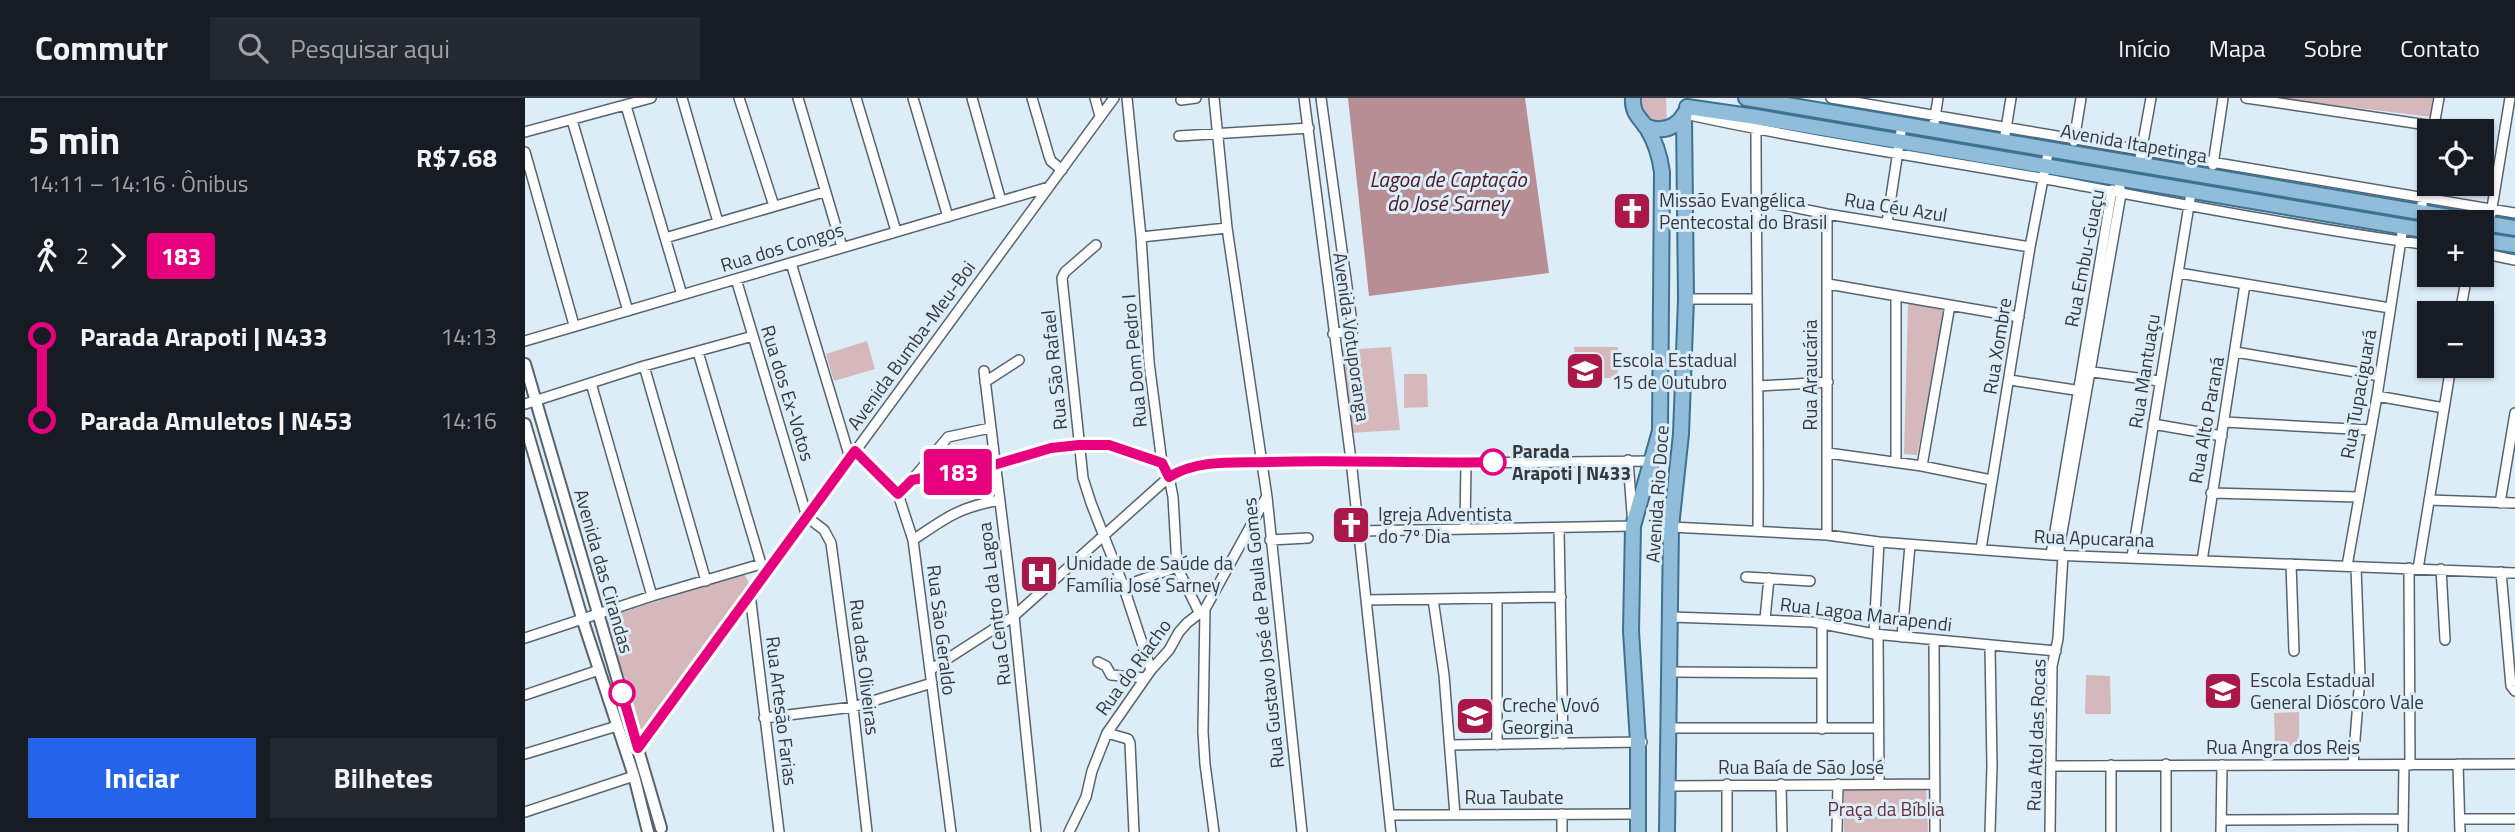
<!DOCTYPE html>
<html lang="pt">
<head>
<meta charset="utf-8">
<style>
  body { margin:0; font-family:"Titillium Web",sans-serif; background:#242831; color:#f1f3f6; height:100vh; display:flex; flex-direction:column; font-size:26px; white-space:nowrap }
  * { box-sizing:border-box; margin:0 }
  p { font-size:23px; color:#9ea1a6 }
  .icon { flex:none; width:38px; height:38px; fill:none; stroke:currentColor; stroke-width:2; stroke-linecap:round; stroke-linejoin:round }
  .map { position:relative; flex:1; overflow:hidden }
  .side { display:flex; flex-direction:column; background:#171b24; width:525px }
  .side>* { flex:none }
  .badge { padding:0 14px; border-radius:5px; font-size:24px; line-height:46px }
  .buttons { position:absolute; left:1892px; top:21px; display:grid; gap:14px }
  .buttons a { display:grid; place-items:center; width:77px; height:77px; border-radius:0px; background:#171b24; box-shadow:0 2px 5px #0004; font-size:35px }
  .map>.badge { position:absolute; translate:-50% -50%; box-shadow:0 0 0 4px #fff }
  .legs { display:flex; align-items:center; gap:10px; height:77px; padding:0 28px; font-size:23px }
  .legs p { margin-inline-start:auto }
  .overview { display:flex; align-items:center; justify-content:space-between; height:119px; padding:0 28px }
  h1 { font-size:38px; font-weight:700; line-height:52px }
  .action { display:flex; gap:14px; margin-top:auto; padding:14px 28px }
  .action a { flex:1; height:80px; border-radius:0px; background:#2563eb; color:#fff; font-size:28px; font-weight:700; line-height:80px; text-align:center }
  .action a+a { background:#242831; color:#f1f3f6 }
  ul { padding:0 28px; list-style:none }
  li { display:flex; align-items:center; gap:24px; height:84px; font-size:26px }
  li i { display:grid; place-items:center; width:10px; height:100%; margin:0 9px; background:currentColor }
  li i::after { content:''; width:18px; height:18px; margin:-9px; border:5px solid; border-radius:50%; background:#171b24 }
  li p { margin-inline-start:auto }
  li:first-child i { background:linear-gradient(#0000 50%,currentColor 0) }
  li:last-child i { background:linear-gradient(currentColor 50%,#0000 0) }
  header { display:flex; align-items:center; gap:42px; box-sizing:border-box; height:98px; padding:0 35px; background:#171b24; border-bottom:2px solid #363941 }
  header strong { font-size:33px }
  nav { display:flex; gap:38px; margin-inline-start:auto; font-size:24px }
  .search { width:490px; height:63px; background:#242831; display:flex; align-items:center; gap:18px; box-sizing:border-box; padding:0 24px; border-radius:0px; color:#9ea1a6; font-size:26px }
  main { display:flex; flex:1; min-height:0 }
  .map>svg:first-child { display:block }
  .green { fill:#d5b8bc }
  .water { fill:#b68e94 }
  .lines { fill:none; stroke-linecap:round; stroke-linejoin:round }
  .minor-casing { stroke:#57646d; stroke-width:12 }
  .tertiary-casing { stroke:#57646d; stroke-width:14 }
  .primary-casing { stroke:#3f7292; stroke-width:18 }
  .minor { stroke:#fff; stroke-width:9 }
  .tertiary { stroke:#fff; stroke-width:10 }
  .primary { stroke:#90bdd9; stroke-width:14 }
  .line-1-casing { stroke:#fff; stroke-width:16 }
  .line-1 { stroke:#e6007e; stroke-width:10 }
  .stop-1-dot { fill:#fff; stroke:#e6007e; stroke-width:3.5 }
  .labels { text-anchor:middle; stroke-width:6; stroke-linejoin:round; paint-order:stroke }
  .street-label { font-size:19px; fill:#33393d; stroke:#ddedf8 }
  .poi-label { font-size:19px; fill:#33393d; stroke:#ddedf8; text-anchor:start }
  .stop-label { font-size:19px; font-weight:bold; fill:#33393d; stroke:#ddedf8; text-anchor:start }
  .park-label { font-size:19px; fill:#66303b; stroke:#ddedf8 }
  .water-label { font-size:21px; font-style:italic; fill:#4b1824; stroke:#ddedf8 }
</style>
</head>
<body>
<header>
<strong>Commutr</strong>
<div class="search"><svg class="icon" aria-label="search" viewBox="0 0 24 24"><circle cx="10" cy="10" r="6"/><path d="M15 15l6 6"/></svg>Pesquisar aqui</div>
<nav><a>Início</a><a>Mapa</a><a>Sobre</a><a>Contato</a></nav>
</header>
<main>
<section class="side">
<div class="overview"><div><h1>5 min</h1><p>14:11 – 14:16 · Ônibus</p></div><b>R$7.68</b></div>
<div class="legs"><svg class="icon" aria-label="walk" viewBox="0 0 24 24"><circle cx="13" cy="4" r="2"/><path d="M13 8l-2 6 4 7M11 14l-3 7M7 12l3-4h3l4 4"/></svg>2<svg class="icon" aria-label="forward" viewBox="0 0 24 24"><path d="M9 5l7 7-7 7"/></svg><b class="badge" style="background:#e6007e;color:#fff">183</b></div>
<ul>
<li><i style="color:#e6007e"></i><b>Parada Arapoti | N433</b><p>14:13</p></li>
<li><i style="color:#e6007e"></i><b>Parada Amuletos | N453</b><p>14:16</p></li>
</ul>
<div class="action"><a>Iniciar</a><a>Bilhetes</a></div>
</section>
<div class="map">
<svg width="1990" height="734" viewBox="0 0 1990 734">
  <rect width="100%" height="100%" fill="#ddedf8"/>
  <path class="green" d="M1115,0H1141L1142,29L1125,27L1113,6Z
    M1750,0H1911L1907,19Z
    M1383,205L1423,213L1392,357L1379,356Z
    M342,243L350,271L309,283L301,256Z
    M866,249L875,332L825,335L816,252Z
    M1049,249H1093V280H1050Z
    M879,276H902L903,309L879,310Z
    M219,475L226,490L116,638L80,520Z
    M1561,577L1585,578L1586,616H1560Z
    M1774,614V648L1750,649L1749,615Z
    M1401,688L1403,734H1319V690Z"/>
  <path class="water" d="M823,0H1000L1024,175L844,198Z"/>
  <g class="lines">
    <g class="minor-casing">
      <path id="minor" d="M157,0L193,124
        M214,0L249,108
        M273,0L317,149
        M331,0L371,133
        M388,0L423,119
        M447,0L476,103
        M507,0L524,58L526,63L537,72
        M570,0L575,18
        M602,0L616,139L624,264L637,365L644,379L648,399L652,469L675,516
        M689,0L702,130L742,399L777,734
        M779,0L826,362L866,734
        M796,0L828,232L808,236
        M1306,0L1990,115
        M1721,0L1909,28
        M656,2L671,0
        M101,8L157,197
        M1160,16C1278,42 1397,59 1516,80C1645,104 1774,129 1904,147
        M47,22L103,213
        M1231,28C1231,163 1234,298 1233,433
        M1408,32L1413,0
        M1908,33L1914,0
        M0,34L126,0
        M654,38L784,30
        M1479,43L1486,0
        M1549,43L1556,0
        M0,54L49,227
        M1614,66L1626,0
        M1688,67L1698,0
        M1232,102L1302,116L1505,149
        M1896,113L1904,62
        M1966,116L1985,0
        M1362,125L1377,27
        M616,139L702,130
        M140,140L299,94
        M571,147L540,174L537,180L558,380L566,405L598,487L626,572
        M1956,155L1990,162
        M266,165L325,360
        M1654,175L1865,210
        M211,181L282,419L299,432L306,445L328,609L342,734
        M1303,186L1494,219
        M1161,201H1231
        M1935,215L1942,177
        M0,243L524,89
        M173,254L236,466L239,468
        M1710,254L1855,278
        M119,268L181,483
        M459,273L489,518L511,734
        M1561,273L1634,283
        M1485,282L1556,293
        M460,284L494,262
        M66,285L127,498
        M1234,288L1303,284
        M1852,298L1919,310
        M0,306L119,268L228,238
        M1699,324L1845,332
        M1628,326L1697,338
        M330,353L373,396L388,442L426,734
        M1303,355L1397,368L1466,382
        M1371,363V199
        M1397,368L1425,207
        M387,382L423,339L465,330
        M1686,395L1833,399
        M373,396L387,382L469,367L526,350L554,347H584L637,365
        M1904,402L1990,405
        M1975,405L1990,315
        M1146,429L1302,437L1354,444L1526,457L1990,475
        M940,430L941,365
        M1034,431L1038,646
        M833,433L1108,428L1103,362
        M1302,437V116
        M388,442C422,419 433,410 474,402
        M745,442L783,440
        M1456,451L1505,149L1524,50
        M1526,457L1587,92
        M1533,457L1596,96L1593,80
        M1607,459L1665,101
        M1677,463L1720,186
        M1766,466L1769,553
        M1822,468L1852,298L1878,129
        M1884,470L1885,667
        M1893,471L1926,268
        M1916,471L1920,542
        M1976,474L1986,588L1990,593
        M1221,479L1285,483
        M599,488L652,469
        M225,496L254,734
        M908,501L919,577L930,717
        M841,502L1036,499
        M680,511L678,634L680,666L689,734
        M1146,519L1288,524L1349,536L1531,553
        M1240,521L1244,480
        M1297,526V631
        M1349,536L1354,444
        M1353,537L1354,686
        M1377,539L1385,447
        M0,540L127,498L236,466
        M1409,543L1410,734
        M573,564L581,568L586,577L620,580
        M405,572L489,518L644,379L663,369L693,364L826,362L941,365L1128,363
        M1145,574L1296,575
        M0,597L74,572
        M239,620L328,609L407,585
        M1143,630H1353
        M582,635L603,641L605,645L609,734
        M926,647L1117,644
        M972,647V501
        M113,650L589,0
        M0,656L92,628
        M1641,666V734
        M1828,666L1835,579L1831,469
        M1933,666L1935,734
        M1586,667V734
        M1527,668L1990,666
        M1202,686V734
        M1256,686L1257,734
        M1143,688L1409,686
        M0,714L109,678
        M1037,716V734
        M864,717L1113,716
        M1935,721H1990
        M1696,722L1878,721
        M544,734L561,699L567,673L582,635L626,572L644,552L654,534L662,525L680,511L741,400
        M1312,734L1313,686
        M1465,734L1467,668L1465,548
        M1525,734L1527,568L1533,541L1538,457
        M1696,734L1697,667
        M1878,734L1879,667"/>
    </g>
    <g class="tertiary-casing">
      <path id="tertiary" d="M0,266L136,730
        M0,326L57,520L109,678L123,734"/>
    </g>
    <g class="primary-casing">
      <path id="primary" d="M1108,0C1107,15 1114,19 1122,30C1130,43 1135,59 1137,74L1135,333L1108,428L1106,533L1113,644V734
        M1221,0L1990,130
        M1162,9L1231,19L1904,133
        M1120,28C1137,35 1151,31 1160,15
        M1956,142L1990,147
        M1142,734L1146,429L1156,336L1161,201L1159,18"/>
    </g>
    <use href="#minor" class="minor"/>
    <use href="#tertiary" class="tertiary"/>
    <use href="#primary" class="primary"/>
  </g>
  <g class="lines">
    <g class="line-1-casing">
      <path id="line-1" d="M97,595L113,650L330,353L373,396L387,382L469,367L526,350L554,347H584L637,365L644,379C673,361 709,365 743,364C818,361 893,366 968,364"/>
    </g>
    <use href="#line-1" class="line-1"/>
  </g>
  <defs>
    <g id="church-square" transform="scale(2.0125)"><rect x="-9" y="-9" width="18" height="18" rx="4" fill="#aa1749" stroke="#ddedf8"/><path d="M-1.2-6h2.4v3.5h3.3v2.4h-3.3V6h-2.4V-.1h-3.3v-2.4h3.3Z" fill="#fff"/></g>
    <g id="school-square" transform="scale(2.0125)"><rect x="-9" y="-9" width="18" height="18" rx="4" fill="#aa1749" stroke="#ddedf8"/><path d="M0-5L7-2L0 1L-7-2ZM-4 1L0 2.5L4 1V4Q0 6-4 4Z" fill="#fff"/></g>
    <g id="hospital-square" transform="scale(2.0125)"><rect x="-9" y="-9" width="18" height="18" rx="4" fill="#aa1749" stroke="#ddedf8"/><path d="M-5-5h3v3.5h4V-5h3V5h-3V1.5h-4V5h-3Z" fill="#fff"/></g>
  </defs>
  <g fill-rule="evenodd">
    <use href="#church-square" x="1107" y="113"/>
    <use href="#school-square" x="1060" y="273"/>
    <use href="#church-square" x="826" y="427"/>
    <use href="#hospital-square" x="514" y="476"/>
    <use href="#school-square" x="1698" y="593"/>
    <use href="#school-square" x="950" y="618"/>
  </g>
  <g class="stop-1-dot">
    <circle cx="968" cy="364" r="12"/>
    <circle cx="97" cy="595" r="12"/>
  </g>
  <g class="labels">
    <g class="street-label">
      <text transform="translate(1609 45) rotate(10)" y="7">Avenida Itapetinga</text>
      <text transform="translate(1371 109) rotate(9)" y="7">Rua Céu Azul</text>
      <text transform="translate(257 149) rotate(-17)" y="7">Rua dos Congos</text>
      <text transform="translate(1559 160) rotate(-79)" y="7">Rua Embu-Guaçu</text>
      <text transform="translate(827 239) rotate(82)" y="7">Avenida Votuporanga</text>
      <text transform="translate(386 247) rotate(-54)" y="7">Avenida Bumba-Meu-Boi</text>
      <text transform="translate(1472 248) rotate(-81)" y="7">Rua Xombre</text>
      <text transform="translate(609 263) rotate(-95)" y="7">Rua Dom Pedro I</text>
      <text transform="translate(529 272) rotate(-96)" y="7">Rua São Rafael</text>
      <text transform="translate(1619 273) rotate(-81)" y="7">Rua Mantuaçu</text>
      <text transform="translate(1285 277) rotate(-90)" y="7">Rua Araucária</text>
      <text transform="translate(263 295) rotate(73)" y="7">Rua dos Ex-Votos</text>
      <text transform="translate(1833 296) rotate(-80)" y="7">Rua Tupaciguará</text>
      <text transform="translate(1681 322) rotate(-80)" y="7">Rua Alto Paraná</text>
      <text transform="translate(1132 396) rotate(-86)" y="7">Avenida Rio Doce</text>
      <text transform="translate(1569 440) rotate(2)" y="7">Rua Apucarana</text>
      <text transform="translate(79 473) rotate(74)" y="7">Avenida das Cirandas</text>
      <text transform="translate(469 506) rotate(-97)" y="7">Rua Centro da Lagoa</text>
      <text transform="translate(1341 516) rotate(7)" y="7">Rua Lagoa Marapendi</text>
      <text transform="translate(417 532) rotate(83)" y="7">Rua São Geraldo</text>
      <text transform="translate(738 535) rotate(-96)" y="7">Rua Gustavo José de Paula Gomes</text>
      <text transform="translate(340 569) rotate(83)" y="7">Rua das Oliveiras</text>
      <text transform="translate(608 569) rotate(-54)" y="7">Rua do Riacho</text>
      <text transform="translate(257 613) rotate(83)" y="7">Rua Artesão Farias</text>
      <text transform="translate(1511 637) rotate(-88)" y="7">Rua Atol das Rocas</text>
      <text x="1758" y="656">Rua Angra dos Reis</text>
      <text x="1276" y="676">Rua Baía de São José</text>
      <text x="989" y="706">Rua Taubate</text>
    </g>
    <g class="poi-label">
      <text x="1134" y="109">Missão Evangélica<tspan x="1134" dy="22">Pentecostal do Brasil</tspan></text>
      <text x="1087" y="269">Escola Estadual<tspan x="1087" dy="22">15 de Outubro</tspan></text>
      <text x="853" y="423">Igreja Adventista<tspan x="853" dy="22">do 7º Dia</tspan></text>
      <text x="541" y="472">Unidade de Saúde da<tspan x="541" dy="22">Família José Sarney</tspan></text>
      <text x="1725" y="589">Escola Estadual<tspan x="1725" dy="22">General Dióscoro Vale</tspan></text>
      <text x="977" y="614">Creche Vovó<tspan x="977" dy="22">Georgina</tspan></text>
    </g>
    <g class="stop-label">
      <text x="987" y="360">Parada<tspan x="987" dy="22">Arapoti | N433</tspan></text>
    </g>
    <g class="park-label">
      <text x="1361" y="718">Praça da Bíblia</text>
    </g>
    <g class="water-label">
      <text x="923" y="89">Lagoa de Captação<tspan x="923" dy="24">do José Sarney</tspan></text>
    </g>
  </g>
</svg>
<div class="buttons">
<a><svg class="icon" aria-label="locate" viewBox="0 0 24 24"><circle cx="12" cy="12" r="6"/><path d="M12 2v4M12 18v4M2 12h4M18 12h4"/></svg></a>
<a>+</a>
<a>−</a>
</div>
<b class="badge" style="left:433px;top:374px;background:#e6007e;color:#fff">183</b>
</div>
</main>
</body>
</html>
